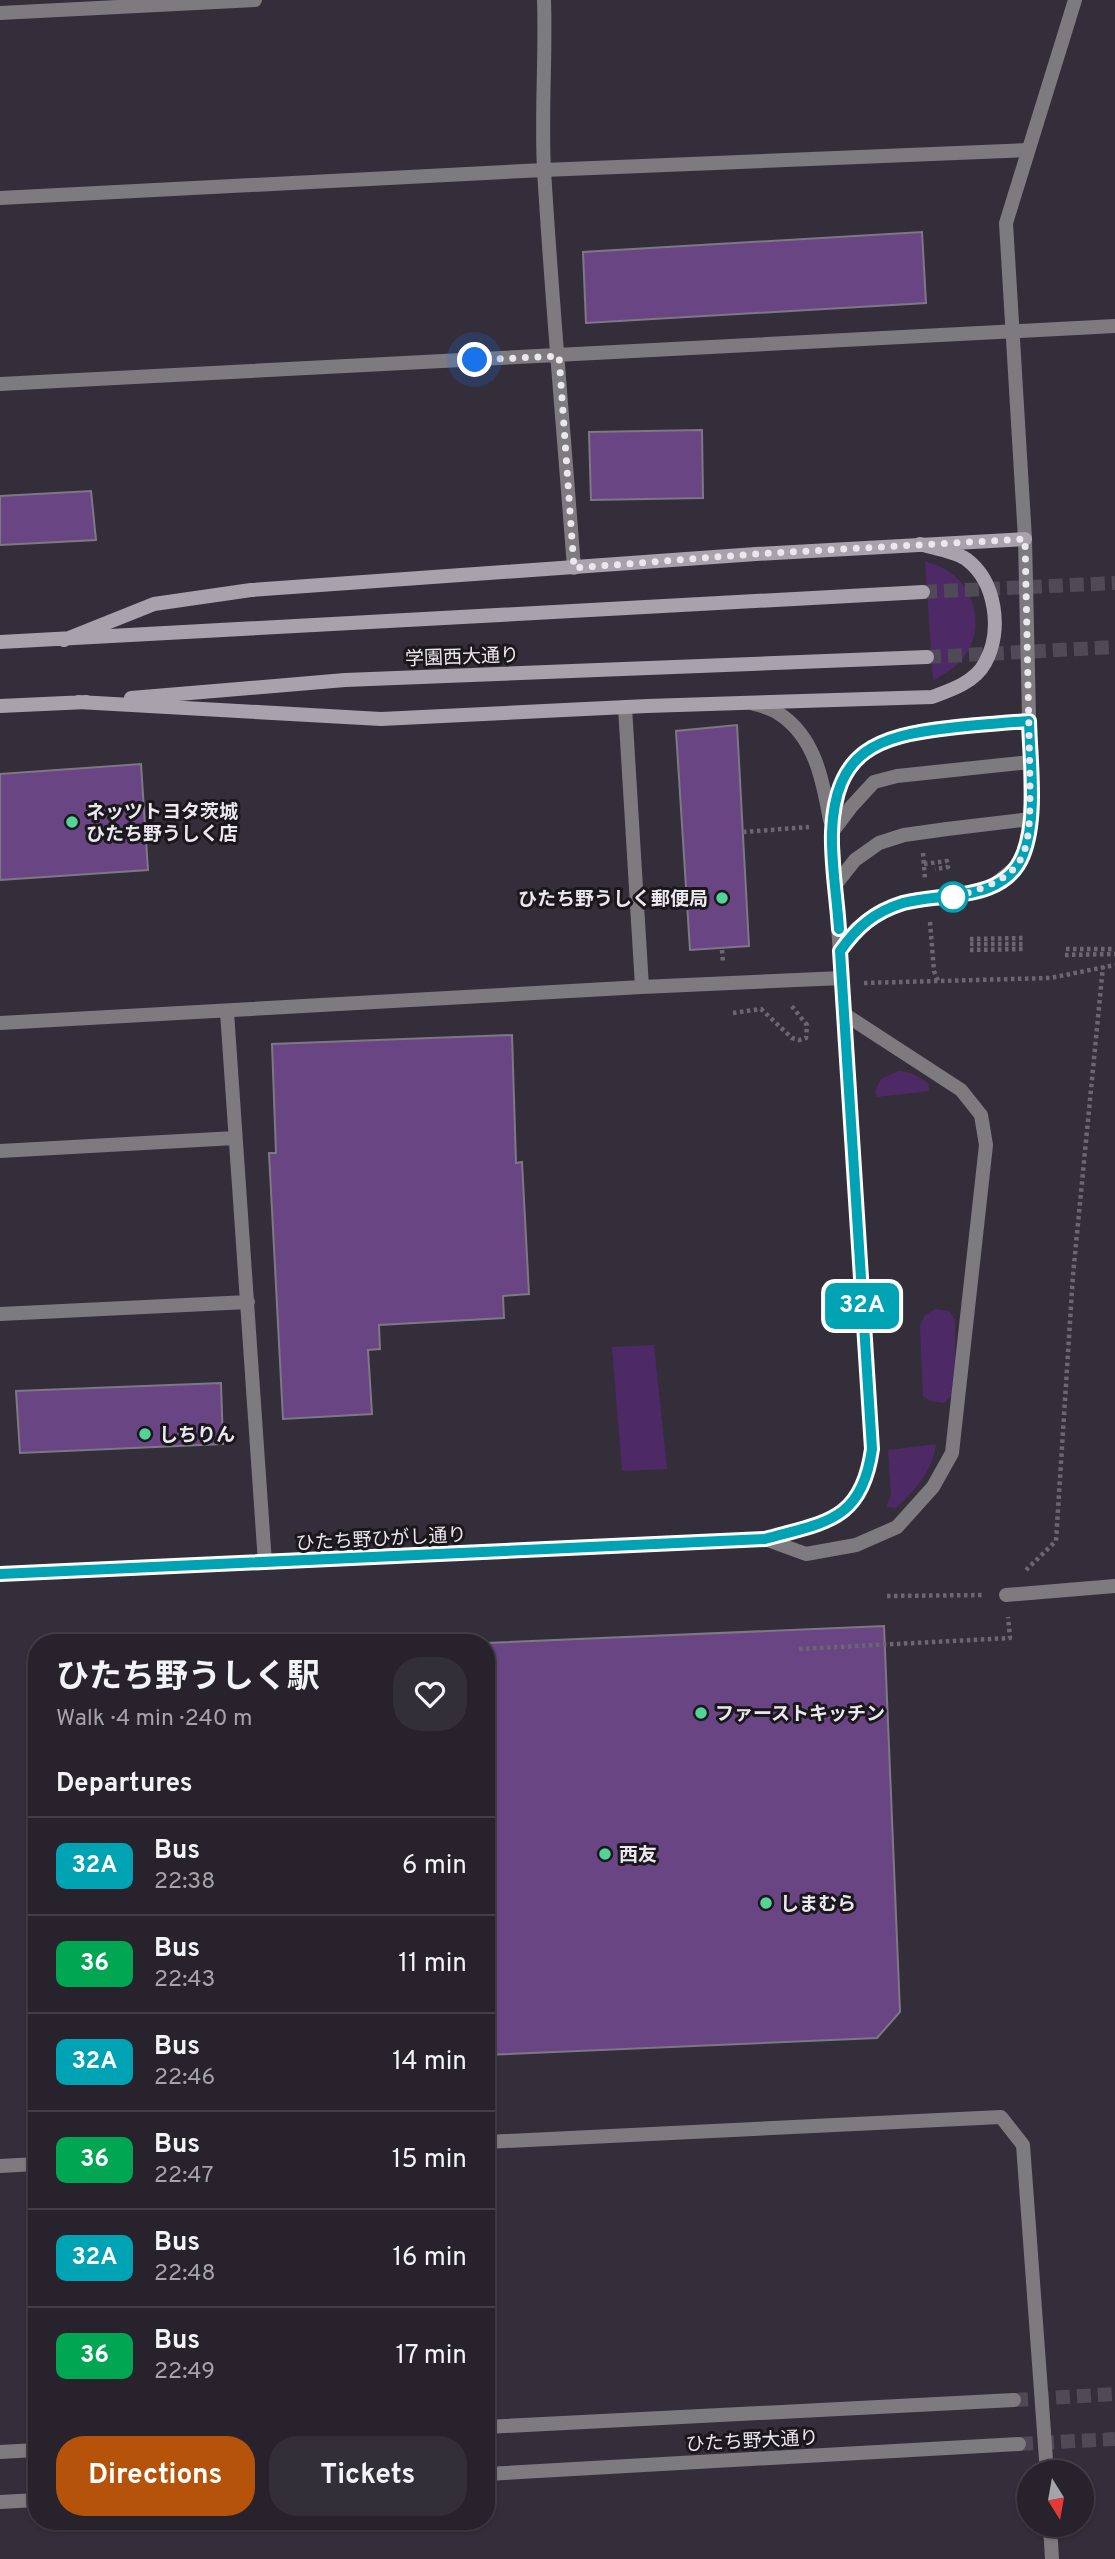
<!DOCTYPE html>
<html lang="en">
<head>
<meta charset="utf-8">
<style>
  body { margin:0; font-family:Overpass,"Noto Sans JP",sans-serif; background:#332f38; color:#f1f3f6; height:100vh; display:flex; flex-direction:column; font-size:26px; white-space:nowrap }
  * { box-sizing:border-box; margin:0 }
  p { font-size:23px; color:#a4a4a9 }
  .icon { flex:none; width:38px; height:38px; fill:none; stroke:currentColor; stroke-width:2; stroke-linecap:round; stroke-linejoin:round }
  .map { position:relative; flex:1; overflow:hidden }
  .details { position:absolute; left:28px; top:1634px; width:467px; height:896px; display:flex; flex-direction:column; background:#27222c; border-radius:28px; box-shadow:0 2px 5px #0004,0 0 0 2px #433f48 }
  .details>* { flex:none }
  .badge { padding:0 14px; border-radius:10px; font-size:24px; line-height:46px }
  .needle { width:46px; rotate:169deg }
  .controls { position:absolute; left:1017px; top:2460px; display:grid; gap:14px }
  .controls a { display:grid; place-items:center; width:77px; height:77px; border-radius:50%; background:#27222c; box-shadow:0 2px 5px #0004,0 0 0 2px #433f48; font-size:35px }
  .you { position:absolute; width:35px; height:35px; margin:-18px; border:5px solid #fff; border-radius:50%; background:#1a73e8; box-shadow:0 0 0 10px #1a73e833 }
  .map>.badge { position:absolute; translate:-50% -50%; box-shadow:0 0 0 4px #fff }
  h2 { padding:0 28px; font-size:26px; line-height:63px }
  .round { display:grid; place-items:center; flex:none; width:74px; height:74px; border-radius:28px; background:#332f38 }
  .summary { display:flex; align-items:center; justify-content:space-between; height:119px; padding:0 28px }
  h1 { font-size:33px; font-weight:700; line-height:52px }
  .button { display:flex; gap:14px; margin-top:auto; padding:14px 28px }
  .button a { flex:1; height:80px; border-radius:28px; background:#b45309; color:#fff; font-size:28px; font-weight:700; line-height:80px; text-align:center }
  .button a+a { background:#332f38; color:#f1f3f6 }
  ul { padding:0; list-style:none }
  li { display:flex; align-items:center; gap:21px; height:98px; padding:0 28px; border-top:2px solid #433f48 }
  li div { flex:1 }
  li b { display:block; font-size:26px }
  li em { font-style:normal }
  li .badge { min-width:77px; font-weight:700; text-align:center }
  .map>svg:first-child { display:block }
  .green { fill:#4d2a65 }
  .building { fill:#694583; stroke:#7e7785; stroke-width:2 }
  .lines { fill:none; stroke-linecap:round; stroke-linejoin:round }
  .tertiary-tunnel { stroke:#4f4a55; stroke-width:14; stroke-dasharray:14 7; stroke-linecap:butt }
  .secondary-tunnel { stroke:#4f4a55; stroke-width:14; stroke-dasharray:14 7; stroke-linecap:butt }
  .path { stroke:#6b6671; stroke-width:4.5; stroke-dasharray:3.5 3.5; stroke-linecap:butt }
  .pedestrian { stroke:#7d7a80; stroke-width:14 }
  .minor { stroke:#7d7a80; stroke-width:14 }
  .tertiary { stroke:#7d7a80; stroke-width:14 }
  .secondary { stroke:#a7a2ac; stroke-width:14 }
  .line-casing { stroke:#fff; stroke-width:16 }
  .line { stroke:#00a3b4; stroke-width:10 }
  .walk { stroke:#ebe7ee; stroke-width:7; stroke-dasharray:0 12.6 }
  .poi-dot { fill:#54d396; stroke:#1b181d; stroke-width:2.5 }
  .stop-dot { fill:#fff; stroke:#00a3b4; stroke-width:3.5 }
  .labels { text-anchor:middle; stroke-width:6; stroke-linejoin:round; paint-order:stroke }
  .street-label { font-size:19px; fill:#ebe7ee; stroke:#1b181d }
  .poi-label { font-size:19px; font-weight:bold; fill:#ebe7ee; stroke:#1b181d; text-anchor:start }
</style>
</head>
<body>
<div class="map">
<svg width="1115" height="2559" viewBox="0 0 1115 2559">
  <rect width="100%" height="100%" fill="#342e3a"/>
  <path class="green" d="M925,561C931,564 939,565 945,569C978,588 986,634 960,662C953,669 942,675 933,681Z
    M899,1071C911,1072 919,1076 929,1084V1091L877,1097L875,1091L881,1079Z
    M935,1309L949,1311L955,1320V1360L951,1396L944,1403L930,1401L923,1396L920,1326L924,1316Z
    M654,1345L667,1469L622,1471L612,1347Z
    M936,1444C933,1471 915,1490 896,1508L886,1507L891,1495L888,1450Z"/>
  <path class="building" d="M922,232L926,303L586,323L583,252Z
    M702,430L703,498L591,500L589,432Z
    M91,491L96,540L0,545V496Z
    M737,725L749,946L690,950L676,731Z
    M141,764L148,870L0,880V774Z
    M512,1035L516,1163L522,1162L529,1294L503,1296L504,1318L379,1325L380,1349L368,1350L372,1414L283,1419L269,1153H276L272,1044Z
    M221,1383L223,1444L20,1453L16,1391Z
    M884,1626L900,2012L877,2038L486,2055V1643Z"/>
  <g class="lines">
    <path class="tertiary-tunnel" d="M1014,2400L1115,2394
      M1019,2444L1115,2439"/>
    <path class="secondary-tunnel" d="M923,592L1115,583
      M927,657L1115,647"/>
    <path class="path" d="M743,832L809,827
      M923,853L925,879
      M924,864L947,861L948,867L935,869
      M930,922L934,971L938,981
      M970,939L1024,938
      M970,944H1025
      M1066,949H1115
      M722,950L723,963
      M970,950L1025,949
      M1065,955L1115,954
      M864,983L1050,978L1115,965
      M733,1013L761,1009L792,1038L799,1040L806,1038L807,1025L790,1004
      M1026,1570L1056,1541L1073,1275L1103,966
      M887,1596L984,1595
      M799,1649L1010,1638L1008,1617"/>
    <path class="pedestrian" d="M1006,1595L1115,1586"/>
    <path class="minor" d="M544,0C546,57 541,113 544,170C552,303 564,435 574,568
      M0,13L255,0
      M0,198L544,170L1028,150
      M0,384L1115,326
      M227,1012L265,1563
      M0,1151L235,1138
      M0,1314L248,1302
      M765,1539L806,1554L856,1545L897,1527L933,1487L952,1453L986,1145L981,1115L961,1090L844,1014"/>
    <path class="tertiary" d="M752,703C761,706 771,708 778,713C815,736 823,781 830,820
      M625,707L642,987
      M833,831L851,807L874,782L897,776L1030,762
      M836,884L855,860L879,843L904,835L947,829L1030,819
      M840,951L856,929L886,910L905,902L954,897L994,885L1016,867L1026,846L1030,819V762L1025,539L1006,223L1075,0
      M0,1023L642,987L842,978
      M0,1574L765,1539C826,1522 862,1521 872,1449L832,832C836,808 837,785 851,765C880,724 982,724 1029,721
      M486,2142L1001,2117L1023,2145L1047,2473
      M0,2166L37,2164
      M486,2427L1014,2400
      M0,2452L37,2450
      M486,2474L1019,2444
      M0,2502L37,2500
      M1050,2525L1052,2559"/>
    <path class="secondary" d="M64,640L154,604L251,590L756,554L1025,539
      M0,642L923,592
      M131,698L345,680L927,657
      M78,702L381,719L647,706L932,697C951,690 975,682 985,663C1003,631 996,581 966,559C954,551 933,548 920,544
      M0,706L87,702"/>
  </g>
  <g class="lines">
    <g class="line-casing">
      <path id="line" d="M0,1574L765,1539C826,1522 862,1521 872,1449L840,951C857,927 874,912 903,903C942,892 1004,903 1023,855C1038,818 1030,761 1029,721C1002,723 975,725 949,728C877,736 835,751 832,832C831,864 837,897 839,929"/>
    </g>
    <use href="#line" class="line"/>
    <path class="walk" d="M475,360L559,356L574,568L755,554L1025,539L1030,781C1030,856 1030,877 953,897"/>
  </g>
  <g class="poi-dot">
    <circle cx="72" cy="822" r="7"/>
    <circle cx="722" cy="898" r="7"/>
    <circle cx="145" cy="1434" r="7"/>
    <circle cx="701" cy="1713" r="7"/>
    <circle cx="605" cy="1854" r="7"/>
    <circle cx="766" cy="1903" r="7"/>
  </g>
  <circle class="stop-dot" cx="953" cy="897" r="14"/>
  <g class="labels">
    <g class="street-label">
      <text transform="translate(462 656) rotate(-2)" y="7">学園西大通り</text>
      <text transform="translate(381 1538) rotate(-3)" y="7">ひたち野ひがし通り</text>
      <text transform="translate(752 2440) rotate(-3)" y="7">ひたち野大通り</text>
    </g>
    <g class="poi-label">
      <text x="86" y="818">ネッツトヨタ茨城<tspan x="86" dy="22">ひたち野うしく店</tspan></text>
      <text x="708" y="905" text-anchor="end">ひたち野うしく郵便局</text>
      <text x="159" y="1441">しちりん</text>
      <text x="715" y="1720">ファーストキッチン</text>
      <text x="619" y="1861">西友</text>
      <text x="780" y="1910">しまむら</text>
    </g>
  </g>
</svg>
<div class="controls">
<a><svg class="needle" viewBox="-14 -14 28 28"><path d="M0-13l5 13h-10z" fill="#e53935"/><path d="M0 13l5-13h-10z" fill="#a4a4a9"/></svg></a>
</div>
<div class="you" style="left:475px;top:360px"></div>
<b class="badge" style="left:862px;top:1306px;background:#00a3b4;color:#fff">32A</b>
<section class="details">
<div class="summary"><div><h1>ひたち野うしく駅</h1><p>Walk · 4 min · 240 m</p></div><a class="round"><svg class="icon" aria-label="heart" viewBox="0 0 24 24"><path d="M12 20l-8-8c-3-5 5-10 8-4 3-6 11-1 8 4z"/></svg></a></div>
<h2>Departures</h2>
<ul>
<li><span class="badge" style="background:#00a3b4;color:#fff">32A</span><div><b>Bus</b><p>22:38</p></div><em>6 min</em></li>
<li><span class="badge" style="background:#00a651;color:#fff">36</span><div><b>Bus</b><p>22:43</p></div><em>11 min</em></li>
<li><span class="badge" style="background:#00a3b4;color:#fff">32A</span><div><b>Bus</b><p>22:46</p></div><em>14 min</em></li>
<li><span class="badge" style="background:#00a651;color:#fff">36</span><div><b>Bus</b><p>22:47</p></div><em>15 min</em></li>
<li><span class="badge" style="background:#00a3b4;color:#fff">32A</span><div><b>Bus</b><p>22:48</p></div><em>16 min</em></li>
<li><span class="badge" style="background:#00a651;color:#fff">36</span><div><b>Bus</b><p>22:49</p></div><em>17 min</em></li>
</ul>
<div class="button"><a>Directions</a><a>Tickets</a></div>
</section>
</div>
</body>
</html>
